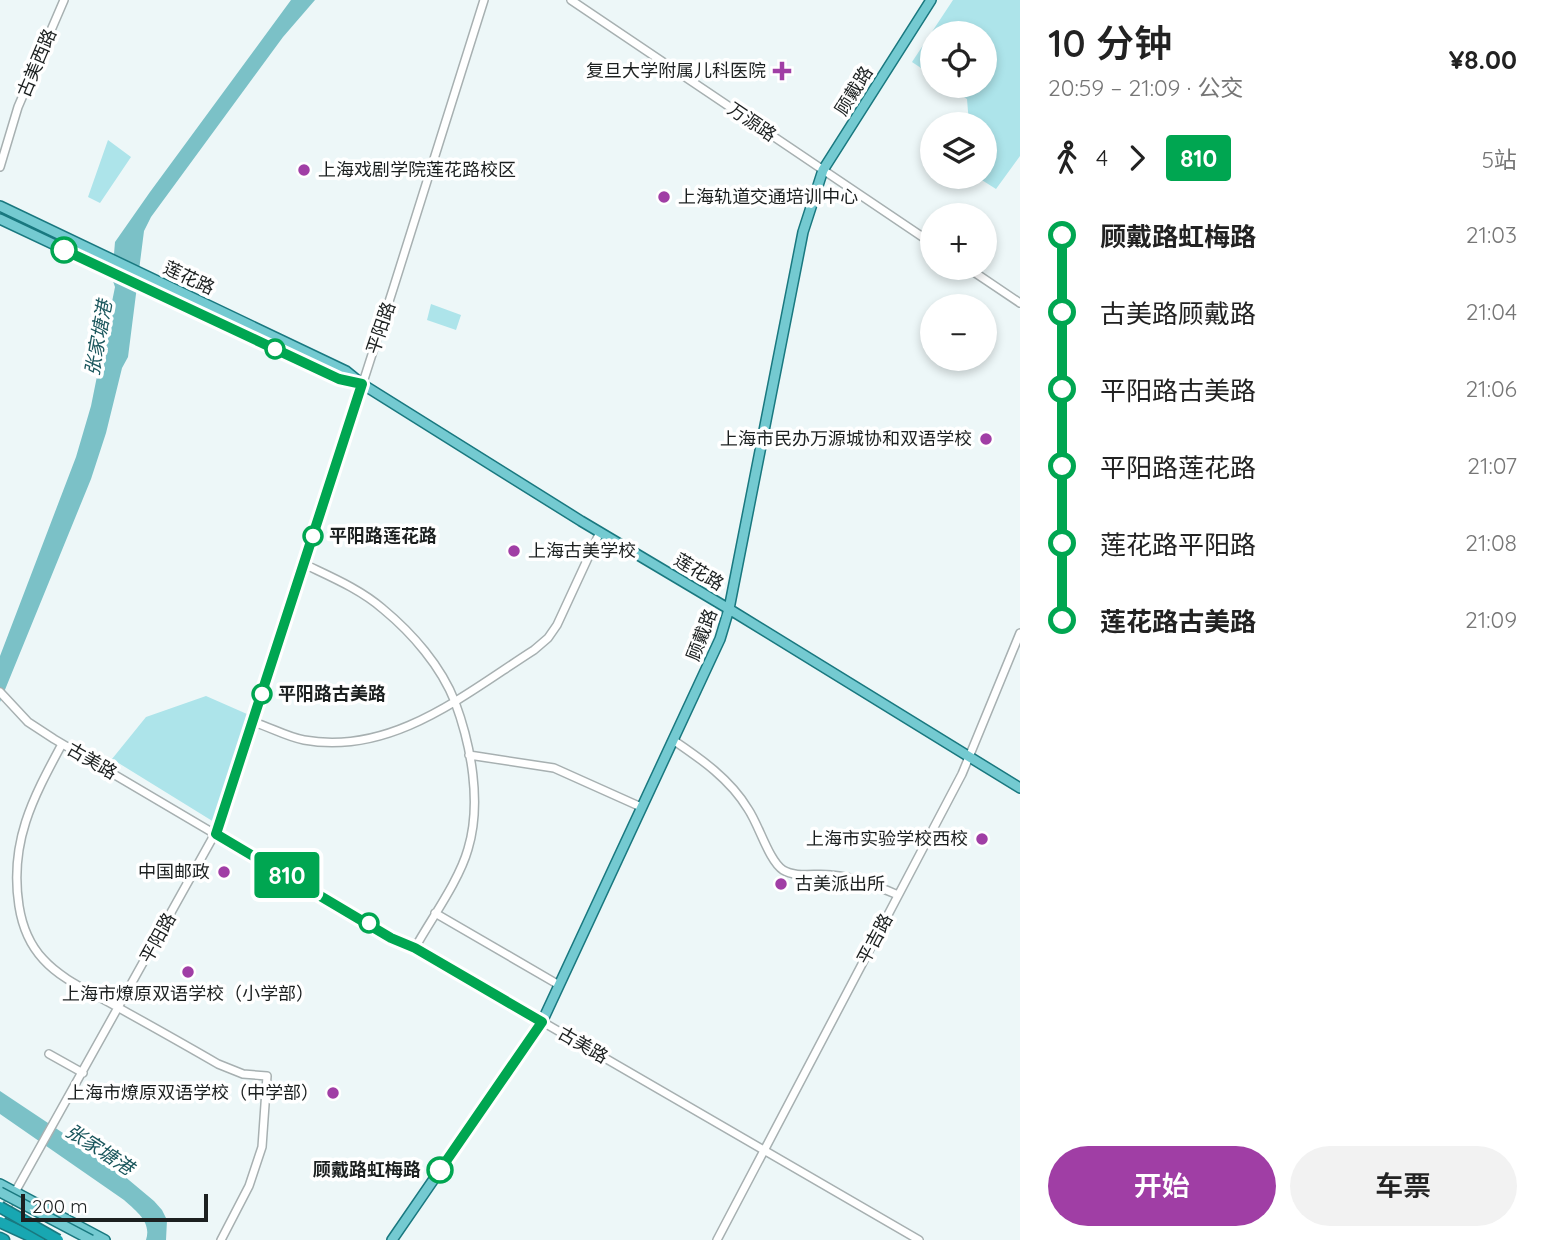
<!DOCTYPE html>
<html lang="zh">
<head>
<meta charset="utf-8">
<style>
  body { margin:0; font-family:Quicksand,"Noto Sans SC",sans-serif; background:#f2f2f2; color:#222; height:100vh; display:flex; flex-direction:column; font-size:26px; white-space:nowrap }
  * { box-sizing:border-box; margin:0 }
  p { font-size:23px; color:#767676 }
  .icon { flex:none; width:38px; height:38px; fill:none; stroke:currentColor; stroke-width:2; stroke-linecap:round; stroke-linejoin:round }
  .map { position:relative; flex:1; overflow:hidden }
  .details { display:flex; flex-direction:column; background:#fff; width:525px }
  .details>* { flex:none }
  .badge { padding:0 14px; border-radius:5px; font-size:24px; line-height:46px }
  .tools { position:absolute; left:920px; top:21px; display:grid; gap:14px }
  .tools a { display:grid; place-items:center; width:77px; height:77px; border-radius:50%; background:#fff; box-shadow:0 4px 10px #0003; font-size:35px }
  .scale { position:absolute; left:21px; bottom:18px; width:187px; box-sizing:border-box; padding-left:7px; border:4px solid #1c2020; border-top:0; font-size:19px; line-height:24px; white-space:nowrap; color:#1c2020; -webkit-text-stroke:5px #fff; paint-order:stroke }
  .map>.badge { position:absolute; translate:-50% -50%; box-shadow:0 0 0 4px #fff }
  .legs { display:flex; align-items:center; gap:10px; height:77px; padding:0 28px; font-size:23px }
  .legs p { margin-inline-start:auto }
  .head { display:flex; align-items:center; justify-content:space-between; height:119px; padding:0 28px }
  h1 { font-size:38px; font-weight:600; line-height:52px }
  .cta { display:flex; gap:14px; margin-top:auto; padding:14px 28px }
  .cta a { flex:1; height:80px; border-radius:42px; background:#a03ea5; color:#fff; font-size:28px; font-weight:600; line-height:80px; text-align:center }
  .cta a+a { background:#f2f2f2; color:#222 }
  ul { padding:0 28px; list-style:none }
  li { display:flex; align-items:center; gap:24px; height:77px; font-size:26px }
  li i { display:grid; place-items:center; width:10px; height:100%; margin:0 9px; background:currentColor }
  li i::after { content:''; width:18px; height:18px; margin:-9px; border:5px solid; border-radius:50%; background:#fff }
  li p { margin-inline-start:auto }
  li:first-child i { background:linear-gradient(#0000 50%,currentColor 0) }
  li:last-child i { background:linear-gradient(currentColor 50%,#0000 0) }
  main { display:flex; flex:1; min-height:0 }
  .map>svg:first-child { display:block }
  .green { fill:#ade4ea }
  .water { fill:#7bc1c7 }
  .lines { fill:none; stroke-linecap:round; stroke-linejoin:round }
  .minor-casing { stroke:#a7b0b1; stroke-width:10 }
  .major-casing { stroke:#19787f; stroke-width:12 }
  .highway-casing { stroke:#19787f; stroke-width:13 }
  .minor { stroke:#fff; stroke-width:7 }
  .major { stroke:#74cad1; stroke-width:9 }
  .highway { stroke:#18a7b2; stroke-width:10 }
  .major-bridge-casing { stroke:#19787f; stroke-width:12; stroke-linecap:butt }
  .highway-bridge-casing { stroke:#19787f; stroke-width:13; stroke-linecap:butt }
  .major-bridge { stroke:#74cad1; stroke-width:9 }
  .highway-bridge { stroke:#18a7b2; stroke-width:10 }
  .line-1-casing { stroke:#fff; stroke-width:16 }
  .line-1 { stroke:#00a651; stroke-width:10 }
  .poi-dot { fill:#a03ea5; stroke:#fff; stroke-width:2.5 }
  .stop-1-dot { fill:#fff; stroke:#00a651; stroke-width:3.5 }
  .labels { text-anchor:middle; stroke-width:7; stroke-linejoin:round; paint-order:stroke }
  .street-label { font-size:18px; fill:#1c2020; stroke:#fff }
  .poi-label { font-size:18px; fill:#1c2020; stroke:#fff; text-anchor:end }
  .stop-label { font-size:18px; font-weight:bold; fill:#1c2020; stroke:#fff; text-anchor:start }
  .water-label { font-size:19px; font-style:italic; fill:#1a565c; stroke:#fff }
</style>
</head>
<body>
<main>
<div class="map">
<svg width="1020" height="1240" viewBox="0 0 1020 1240">
  <rect width="100%" height="100%" fill="#edf7f8"/>
  <path class="green" d="M953,0H1020V156L996,189L977,177H985V124H969L967,99L947,86H985V33H933V76L912,62Z
    M108,140L131,157L100,203L88,197Z
    M431,304L461,315L456,330L427,320Z
    M206,696L247,714L214,822L112,759L146,717Z"/>
  <path class="water" d="M291,0H315L283,37L151,217L144,231L128,357L122,368L106,433L91,479L0,702V656L76,457L91,406L115,287L112,278L115,242L150,192Z
    M0,1091L111,1165L154,1201L162,1210L167,1220L166,1240H146C152,1222 136,1211 124,1200L0,1114Z"/>
  <g class="lines">
    <g class="minor-casing">
      <path id="minor" d="M571,0L933,244
        M0,167L18,107L64,0
        M968,268L1020,303
        M304,564C331,577 360,589 383,609C412,633 441,666 455,702C471,745 482,803 468,849C459,881 431,919 415,948
        M0,692L28,722L54,739L391,938L415,948L919,1240
        M253,722C270,727 287,737 304,740C392,756 465,694 534,650L548,638L557,625L600,532
        M673,740C701,759 730,779 748,809C759,825 769,861 783,870C796,878 816,873 831,875C855,877 877,886 898,895
        M62,744C33,798 9,842 19,906C22,925 30,945 43,959C61,979 87,990 110,1003C146,1023 182,1043 218,1064L243,1074L267,1076L262,1147L249,1186L221,1240
        M469,755L554,768L641,807
        M435,913L559,985
        M49,1054L83,1073
        M0,1219L222,821L394,286L484,0
        M717,1240L962,774L1020,633"/>
    </g>
    <g class="major-casing">
      <path id="major" d="M0,206L346,371L362,384L581,521L729,609L1020,788
        M0,219L339,379L360,384
        M0,1184L105,1240
        M392,1240L542,1022L720,639L729,609L803,232L823,170L931,0"/>
    </g>
    <g class="highway-casing">
      <path id="highway" d="M0,1222L39,1240
        M0,1238L4,1240"/>
    </g>
    <use href="#minor" class="minor"/>
    <use href="#major" class="major"/>
    <use href="#highway" class="highway"/>
    <g class="major-bridge-casing">
      <path id="major-bridge" d="M0,1192L91,1240"/>
    </g>
    <g class="highway-bridge-casing">
      <path id="highway-bridge" d="M0,1207L58,1240"/>
    </g>
    <use href="#major-bridge" class="major-bridge"/>
    <use href="#highway-bridge" class="highway-bridge"/>
  </g>
  <g class="lines">
    <g class="line-1-casing">
      <path id="line-1" d="M64,250L339,379L362,384L216,834L391,938L415,948L542,1022L440,1170"/>
    </g>
    <use href="#line-1" class="line-1"/>
  </g>
  <g class="poi-dot">
    <path d="M778.5 60.5h7v7h7v7h-7v7h-7v-7h-7v-7h7z"/>
    <circle cx="304" cy="170" r="7"/>
    <circle cx="664" cy="197" r="7"/>
    <circle cx="986" cy="439" r="7"/>
    <circle cx="514" cy="551" r="7"/>
    <circle cx="982" cy="839" r="7"/>
    <circle cx="224" cy="872" r="7"/>
    <circle cx="781" cy="884" r="7"/>
    <circle cx="188" cy="972" r="7"/>
    <circle cx="333" cy="1093" r="7"/>
  </g>
  <g class="stop-1-dot">
    <circle cx="64" cy="250" r="12"/>
    <circle cx="275" cy="349" r="9"/>
    <circle cx="313" cy="536" r="9"/>
    <circle cx="262" cy="694" r="9"/>
    <circle cx="369" cy="923" r="9"/>
    <circle cx="440" cy="1170" r="12"/>
  </g>
  <g class="labels">
    <g class="street-label">
      <text transform="translate(37 63) rotate(-67)" y="6">古美西路</text>
      <text transform="translate(854 91) rotate(-58)" y="6">顾戴路</text>
      <text transform="translate(752 122) rotate(34)" y="6">万源路</text>
      <text transform="translate(189 278) rotate(25)" y="6">莲花路</text>
      <text transform="translate(381 328) rotate(-71)" y="6">平阳路</text>
      <text transform="translate(699 572) rotate(31)" y="6">莲花路</text>
      <text transform="translate(702 635) rotate(-69)" y="6">顾戴路</text>
      <text transform="translate(92 761) rotate(30)" y="6">古美路</text>
      <text transform="translate(158 938) rotate(-61)" y="6">平阳路</text>
      <text transform="translate(875 939) rotate(-62)" y="6">平吉路</text>
      <text transform="translate(583 1045) rotate(30)" y="6">古美路</text>
    </g>
    <g class="poi-label">
      <text x="766" y="77">复旦大学附属儿科医院</text>
      <text x="318" y="176" text-anchor="start">上海戏剧学院莲花路校区</text>
      <text x="678" y="203" text-anchor="start">上海轨道交通培训中心</text>
      <text x="972" y="445">上海市民办万源城协和双语学校</text>
      <text x="528" y="557" text-anchor="start">上海古美学校</text>
      <text x="968" y="845">上海市实验学校西校</text>
      <text x="210" y="878">中国邮政</text>
      <text x="795" y="890" text-anchor="start">古美派出所</text>
      <text x="188" y="1000" text-anchor="middle">上海市燎原双语学校（小学部）</text>
      <text x="319" y="1099">上海市燎原双语学校（中学部）</text>
    </g>
    <g class="stop-label">
      <text x="329" y="542">平阳路莲花路</text>
      <text x="278" y="700">平阳路古美路</text>
      <text x="421" y="1176" text-anchor="end">顾戴路虹梅路</text>
    </g>
    <g class="water-label">
      <text transform="translate(98 338) rotate(-80)" y="7">张家塘港</text>
      <text transform="translate(100 1149) rotate(33)" y="7">张家塘港</text>
    </g>
  </g>
</svg>
<div class="tools">
<a><svg class="icon" aria-label="locate" viewBox="0 0 24 24"><circle cx="12" cy="12" r="6"/><path d="M12 2v4M12 18v4M2 12h4M18 12h4"/></svg></a>
<a><svg class="icon" aria-label="layers" viewBox="0 0 24 24"><path d="M12 4l9 5-9 5-9-5zM3 14l9 5 9-5"/></svg></a>
<a>+</a>
<a>−</a>
</div>
<div class="scale">200 m</div>
<b class="badge" style="left:287px;top:875px;background:#00a651;color:#fff">810</b>
</div>
<section class="details">
<div class="head"><div><h1>10 分钟</h1><p>20:59 – 21:09 · 公交</p></div><b>¥8.00</b></div>
<div class="legs"><svg class="icon" aria-label="walk" viewBox="0 0 24 24"><circle cx="13" cy="4" r="2"/><path d="M13 8l-2 6 4 7M11 14l-3 7M7 12l3-4h3l4 4"/></svg>4<svg class="icon" aria-label="forward" viewBox="0 0 24 24"><path d="M9 5l7 7-7 7"/></svg><b class="badge" style="background:#00a651;color:#fff">810</b><p>5站</p></div>
<ul>
<li><i style="color:#00a651"></i><b>顾戴路虹梅路</b><p>21:03</p></li>
<li><i style="color:#00a651"></i><span>古美路顾戴路</span><p>21:04</p></li>
<li><i style="color:#00a651"></i><span>平阳路古美路</span><p>21:06</p></li>
<li><i style="color:#00a651"></i><span>平阳路莲花路</span><p>21:07</p></li>
<li><i style="color:#00a651"></i><span>莲花路平阳路</span><p>21:08</p></li>
<li><i style="color:#00a651"></i><b>莲花路古美路</b><p>21:09</p></li>
</ul>
<div class="cta"><a>开始</a><a>车票</a></div>
</section>
</main>
</body>
</html>
